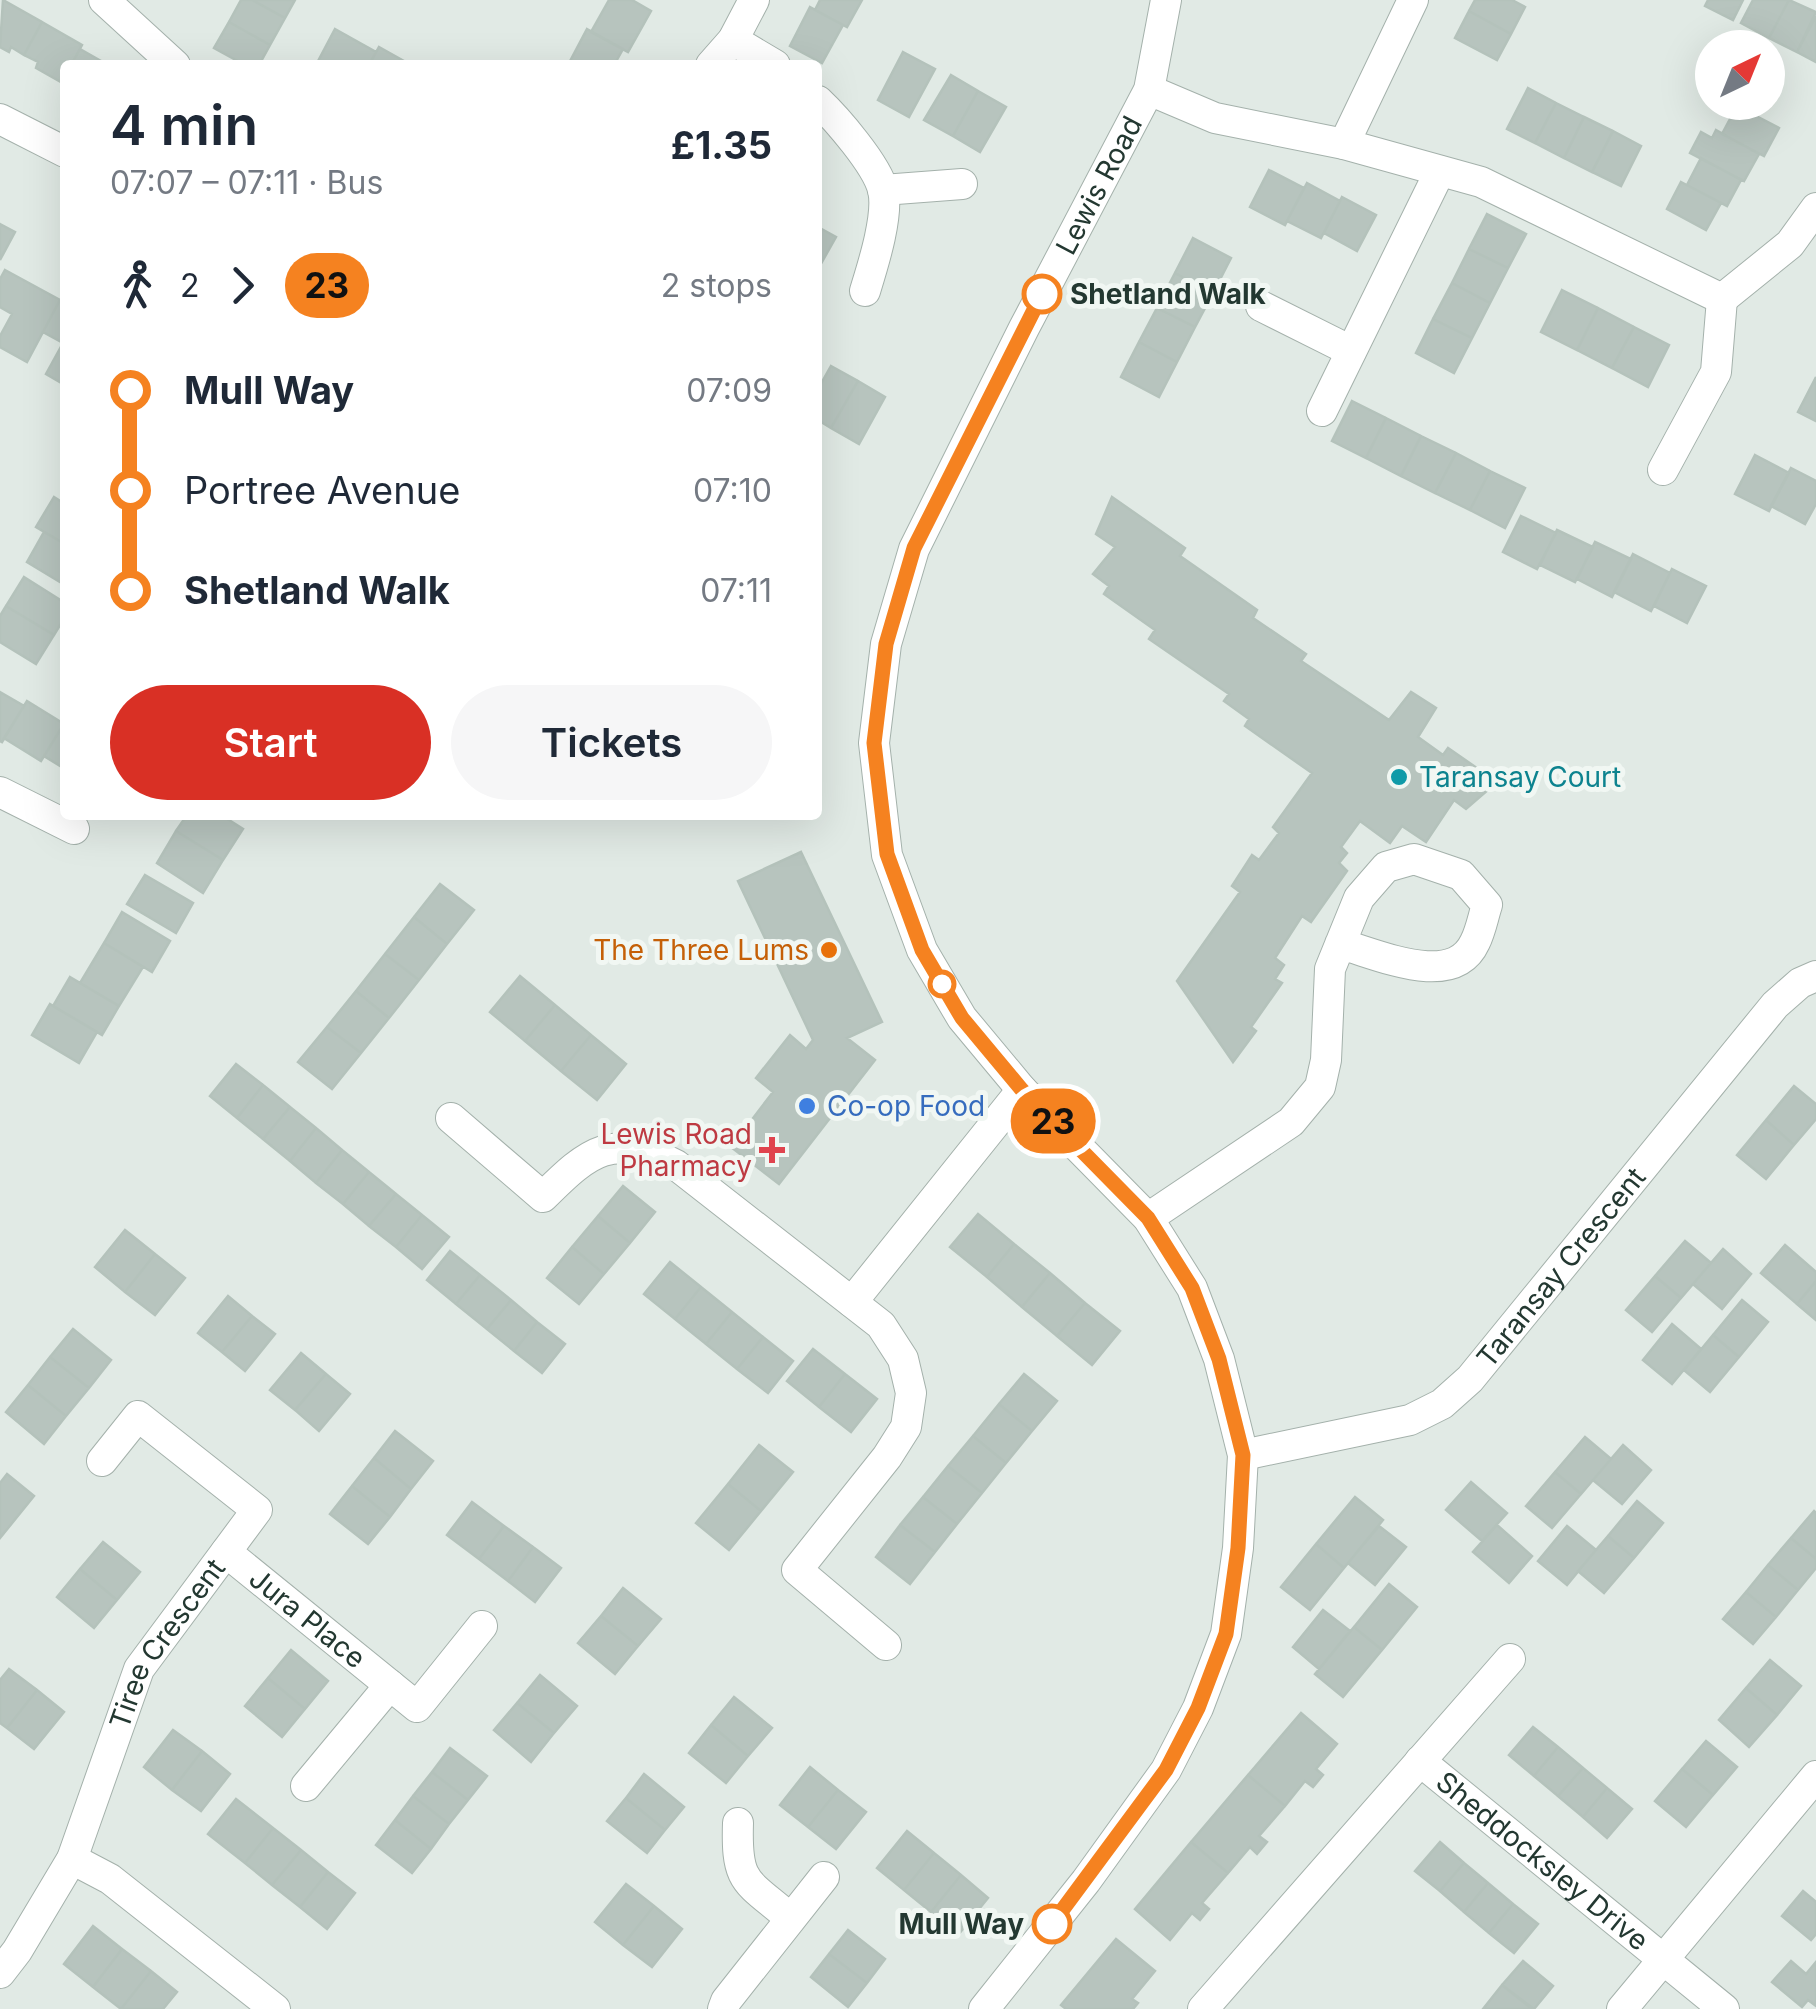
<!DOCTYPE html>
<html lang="en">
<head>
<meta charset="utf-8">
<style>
  body { margin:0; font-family:Inter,sans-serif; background:#f6f6f7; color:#1f2937; height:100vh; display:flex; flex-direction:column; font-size:38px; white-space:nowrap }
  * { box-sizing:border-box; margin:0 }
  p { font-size:32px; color:#747a83 }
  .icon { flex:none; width:55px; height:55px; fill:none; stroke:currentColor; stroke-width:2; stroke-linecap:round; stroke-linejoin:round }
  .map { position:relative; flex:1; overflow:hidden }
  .side { position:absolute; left:60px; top:60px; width:762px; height:760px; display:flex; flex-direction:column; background:#fff; border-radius:10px; box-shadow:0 10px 40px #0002 }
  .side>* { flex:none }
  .badge { padding:0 20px; border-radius:32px; font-size:35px; line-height:65px }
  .needle { width:65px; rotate:43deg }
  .buttons { position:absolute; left:1695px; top:30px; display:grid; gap:20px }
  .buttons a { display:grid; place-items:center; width:90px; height:90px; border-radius:50%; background:#fff; box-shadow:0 10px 40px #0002; font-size:50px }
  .map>.badge { position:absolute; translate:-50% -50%; box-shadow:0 0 0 5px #fff }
  .legs { display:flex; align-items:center; gap:15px; height:110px; padding:0 50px; font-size:32px }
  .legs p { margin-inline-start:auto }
  .head { display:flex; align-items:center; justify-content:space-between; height:170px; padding:0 50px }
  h1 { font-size:55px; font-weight:600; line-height:75px }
  .cta { display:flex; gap:20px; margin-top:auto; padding:20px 50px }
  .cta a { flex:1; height:115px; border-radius:60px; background:#d93025; color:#fff; font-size:40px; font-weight:600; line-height:115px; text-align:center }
  .cta a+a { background:#f6f6f7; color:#1f2937 }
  ul { padding:0 50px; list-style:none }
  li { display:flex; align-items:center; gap:35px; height:100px; font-size:38px }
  li i { display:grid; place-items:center; width:15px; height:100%; margin:0 12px; background:currentColor }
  li i::after { content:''; width:25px; height:25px; margin:-12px; border:8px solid; border-radius:50%; background:#fff }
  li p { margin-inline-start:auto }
  li:first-child i { background:linear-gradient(#0000 50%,currentColor 0) }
  li:last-child i { background:linear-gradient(currentColor 50%,#0000 0) }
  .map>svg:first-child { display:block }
  .building { fill:#b7c4be; stroke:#b4c2bb; stroke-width:2.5 }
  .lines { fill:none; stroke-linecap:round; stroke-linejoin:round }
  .street-casing { stroke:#a4b1ab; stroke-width:32 }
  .street { stroke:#fff; stroke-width:30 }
  .line-1-casing { stroke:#fff; stroke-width:22 }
  .line-1 { stroke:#f58220; stroke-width:15 }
  .stop-1-dot { fill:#fff; stroke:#f58220; stroke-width:5 }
  .culture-dot { fill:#0f9aa8; stroke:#f1f7f3; stroke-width:4 }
  .food-dot { fill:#e8710a; stroke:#f1f7f3; stroke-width:4 }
  .shop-dot { fill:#3f7fe0; stroke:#f1f7f3; stroke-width:4 }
  .health-dot { fill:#e0444e; stroke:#f1f7f3; stroke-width:4 }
  .labels { text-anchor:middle; stroke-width:10; stroke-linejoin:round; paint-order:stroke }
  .street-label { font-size:28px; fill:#233831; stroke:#f1f7f3 }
  .stop-label { font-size:28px; font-weight:bold; fill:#233831; stroke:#f1f7f3; text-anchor:start }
  .culture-label { font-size:28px; fill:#0d838f; stroke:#f1f7f3; text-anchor:start }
  .food-label { font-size:28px; fill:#c56008; stroke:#f1f7f3; text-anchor:end }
  .shop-label { font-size:28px; fill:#366cbe; stroke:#f1f7f3; text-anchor:start }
  .health-label { font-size:28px; fill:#be3a42; stroke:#f1f7f3; text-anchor:end }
</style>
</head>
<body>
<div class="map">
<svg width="1816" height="2009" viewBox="0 0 1816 2009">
  <rect width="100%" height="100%" fill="#e1eae5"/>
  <path class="building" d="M3,0L42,22L24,55L11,47L9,52L0,47Z
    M241,0H252L285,18L270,45L229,22Z
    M252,0H295L285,18Z
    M609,0H632L651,11L628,52L591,32Z
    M820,0H862L847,27L815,10Z
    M1475,0H1512L1525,7L1511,34L1469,11Z
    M1708,0H1743L1733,20L1705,6Z
    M1753,0H1789L1769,38L1741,23Z
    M1789,0L1816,12L1797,52L1769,38Z
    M810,7L843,25L822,63L790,46Z
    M1469,11L1511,34L1497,60L1455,38Z
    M1816,16V62L1797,52Z
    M42,22L82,45L71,65H65L61,82L36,68L38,62L24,55Z
    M229,22L270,45L259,65H245L214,48Z
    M335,29L376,52L369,65H316Z
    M587,29L623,49L614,65H568Z
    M379,47L411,65H369Z
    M80,49L108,65H71Z
    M903,52L935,69L909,117L878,100Z
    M951,75L978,91L953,136L924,120Z
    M1528,88L1556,103L1535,143L1507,129Z
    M978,91L1006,107L980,152L953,136Z
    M1556,103L1584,117L1564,158L1535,143Z
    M1737,106L1779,128L1764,156L1722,134Z
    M1584,117L1613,131L1592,172L1564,158Z
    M1716,130L1759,154L1744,181L1690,153L1701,132L1712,138Z
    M1613,131L1641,146L1621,186L1592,172Z
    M1701,158L1741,180L1727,206L1687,185Z
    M1269,170L1304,188L1285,225L1250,207Z
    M1681,182L1721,203L1706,230L1667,209Z
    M1307,183L1340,201L1321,238L1287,221Z
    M1342,197L1376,215L1357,251L1324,233Z
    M1487,214L1526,234L1508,268L1469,249Z
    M0,224L15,232L0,260Z
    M818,227L836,237L818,269Z
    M1193,238L1231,258L1213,293L1175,273Z
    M1469,249L1508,268L1490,303L1452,283Z
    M5,270L60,300L27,362L0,347V336L12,314L0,307V279Z
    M1175,273L1213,293L1195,327L1157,308Z
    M1452,283L1490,303L1472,338L1433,319Z
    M1562,290L1598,308L1577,350L1541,332Z
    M60,300L65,303V385L46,374L63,343L43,332Z
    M1157,308L1195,327L1177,362L1139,342Z
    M1598,308L1634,327L1612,368L1577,350Z
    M1433,319L1472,338L1454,373L1416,353Z
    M1634,327L1669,345L1648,387L1612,368Z
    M1139,342L1177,362L1159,397L1121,377Z
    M831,366L858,381L831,428L818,420V389Z
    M1816,377V421L1798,412Z
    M858,381L885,397L859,444L831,428Z
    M1352,401L1386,418L1366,458L1332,441Z
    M1386,418L1421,436L1401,476L1366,458Z
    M1421,436L1456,453L1435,493L1401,476Z
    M1456,453L1490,471L1470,510L1435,493Z
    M1755,455L1789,473L1769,511L1735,494Z
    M1791,468L1816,481V504L1805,524L1771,506Z
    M1490,471L1525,488L1505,528L1470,510Z
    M54,497L65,504V544L36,527Z
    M1112,497L1185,548L1180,556L1257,610L1253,618L1306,654L1301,661L1389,720L1411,692L1436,708L1418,737L1443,755L1448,748L1497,782L1466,809L1454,800L1426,842L1402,826L1390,843L1360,821L1341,847L1347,853L1339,863L1347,871L1311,922L1302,916L1275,958L1284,965L1275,979L1282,983L1251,1027L1256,1031L1233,1062L1177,981L1240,892L1232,886L1252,855L1259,860L1279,833L1273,827L1312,773L1245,726L1249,719L1224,701L1229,694L1149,639L1155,630L1104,594L1109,586L1093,574L1115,547L1096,534Z
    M1521,516L1556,533L1537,569L1503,552Z
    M1557,530L1593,547L1575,582L1540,565Z
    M44,532L65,544V585L27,562Z
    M1595,542L1631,559L1612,597L1577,579Z
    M1633,554L1670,573L1651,611L1614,592Z
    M1672,569L1706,586L1687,623L1654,606Z
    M24,577L65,603V617L54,635L6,606Z
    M6,606L54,635L36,664L0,642V616Z
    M0,692L24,706L2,742L0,741Z
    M27,701L64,724L41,761L4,738Z
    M65,722V769L44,756Z
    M187,815H221L243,829L223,860L176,831Z
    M176,831L223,860L203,893L157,863Z
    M801,852L882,1022L847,1038L875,1060L779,1184L731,1147L773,1092L756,1078L790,1035L806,1049L813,1040L738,881Z
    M145,875L193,903L176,933L127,904Z
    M440,884L474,910L447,944L414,917Z
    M122,912L170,941L152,972L104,943Z
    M414,917L447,944L419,980L385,954Z
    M104,943L143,967L119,1006L80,983Z
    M385,954L419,980L389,1018L356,991Z
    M520,976L555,1005L525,1041L490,1012Z
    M70,977L119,1006L102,1035L53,1006Z
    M356,991L389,1018L361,1053L327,1027Z
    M50,1004L97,1032L79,1063L32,1035Z
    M555,1005L591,1035L561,1071L525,1041Z
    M327,1027L361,1053L332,1089L298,1062Z
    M591,1035L626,1064L597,1100L561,1071Z
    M236,1064L263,1085L237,1118L210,1096Z
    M263,1085L290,1107L263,1139L237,1118Z
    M1794,1086L1816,1104V1119L1794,1145L1766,1120Z
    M290,1107L316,1128L290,1161L263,1139Z
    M1766,1120L1794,1145L1766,1179L1737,1155Z
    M316,1128L342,1150L316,1183L290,1161Z
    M342,1150L369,1172L343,1204L316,1183Z
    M369,1172L396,1194L369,1226L343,1204Z
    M623,1186L655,1212L630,1243L598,1216Z
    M396,1194L422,1215L396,1247L369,1226Z
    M978,1214L1014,1244L987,1277L950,1247Z
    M422,1215L449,1237L422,1269L396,1247Z
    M598,1216L630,1243L604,1274L572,1247Z
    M125,1230L155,1254L125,1292L95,1267Z
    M1685,1241L1711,1263L1681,1298L1655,1276Z
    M1014,1244L1050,1273L1022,1307L987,1277Z
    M1785,1245L1816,1272V1281L1797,1304L1761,1273Z
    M572,1247L604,1274L579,1304L547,1278Z
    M1723,1249L1751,1274L1722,1309L1693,1284Z
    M450,1251L480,1275L456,1304L427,1280Z
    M155,1254L185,1278L155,1315L125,1292Z
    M670,1262L701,1287L675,1319L644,1294Z
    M1050,1273L1085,1303L1057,1336L1022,1307Z
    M480,1275L511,1300L487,1329L456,1304Z
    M1655,1276L1681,1298L1652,1332L1626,1310Z
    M1816,1281V1320L1797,1304Z
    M701,1287L732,1312L706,1344L675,1319Z
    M228,1296L252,1316L222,1352L198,1333Z
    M511,1300L537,1322L514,1351L487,1329Z
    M1742,1300L1768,1322L1739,1357L1713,1335Z
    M1085,1303L1120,1331L1092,1365L1057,1336Z
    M732,1312L763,1337L737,1369L706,1344Z
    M252,1316L275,1334L245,1371L222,1352Z
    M537,1322L565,1344L542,1373L514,1351Z
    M1672,1324L1701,1349L1672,1384L1643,1360Z
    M73,1329L111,1360L89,1388L50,1357Z
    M1713,1335L1739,1357L1710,1392L1684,1370Z
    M763,1337L793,1361L768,1393L737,1369Z
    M813,1349L845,1374L819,1407L787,1381Z
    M301,1353L326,1374L295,1410L270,1390Z
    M50,1357L89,1388L66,1416L28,1385Z
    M326,1374L350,1394L319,1431L295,1410Z
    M845,1374L877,1399L851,1432L819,1407Z
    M1024,1374L1057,1401L1032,1431L999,1404Z
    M28,1385L66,1416L44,1444L6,1412Z
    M999,1404L1032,1431L1006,1463L973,1436Z
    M395,1431L433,1461L411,1489L374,1458Z
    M973,1436L1006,1463L982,1493L948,1466Z
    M1585,1437L1611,1459L1581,1494L1555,1472Z
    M759,1445L793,1472L761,1511L728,1484Z
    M1623,1445L1651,1470L1622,1504L1593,1480Z
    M374,1458L411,1489L390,1517L352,1486Z
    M948,1466L982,1493L957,1524L923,1497Z
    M1555,1472L1581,1494L1552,1528L1526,1506Z
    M7,1474L34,1496L0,1538V1483Z
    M1471,1482L1507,1513L1482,1541L1446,1510Z
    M728,1484L761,1511L729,1550L696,1523Z
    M352,1486L390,1517L368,1544L330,1514Z
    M923,1497L957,1524L935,1552L900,1525Z
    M1355,1497L1383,1520L1344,1568L1316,1544Z
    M1637,1501L1663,1523L1634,1558L1608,1536Z
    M472,1502L504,1526L479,1559L447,1535Z
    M1814,1511L1816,1513V1559L1791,1538Z
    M900,1525L935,1552L910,1584L876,1557Z
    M1497,1525L1532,1556L1509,1583L1473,1552Z
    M504,1526L533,1547L508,1581L479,1559Z
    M1379,1526L1406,1547L1375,1585L1348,1563Z
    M1567,1526L1596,1550L1567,1585L1538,1561Z
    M1608,1536L1634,1558L1604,1593L1578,1571Z
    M1791,1538L1816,1559V1568L1798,1590L1768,1565Z
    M103,1542L140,1572L117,1600L80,1569Z
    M1316,1544L1344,1568L1310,1610L1281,1587Z
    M533,1547L561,1568L535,1602L508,1581Z
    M1768,1565L1798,1590L1776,1617L1746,1592Z
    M80,1569L117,1600L94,1628L57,1597Z
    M1389,1584L1417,1607L1382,1650L1354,1627Z
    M623,1588L661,1619L638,1646L601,1616Z
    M1746,1592L1776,1617L1753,1644L1723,1619Z
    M1323,1610L1350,1631L1319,1669L1293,1647Z
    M601,1616L638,1646L615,1674L578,1643Z
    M1354,1627L1382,1650L1343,1697L1315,1674Z
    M291,1650L328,1681L305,1709L268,1678Z
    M1770,1660L1801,1686L1777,1715L1746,1688Z
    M9,1669L37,1690L7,1728L0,1723V1680Z
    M540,1675L577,1706L554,1733L517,1703Z
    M268,1678L305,1709L282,1737L245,1706Z
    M1746,1688L1777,1715L1749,1747L1719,1720Z
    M37,1690L64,1712L34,1749L7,1728Z
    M734,1697L772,1728L748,1756L711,1725Z
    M517,1703L554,1733L531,1762L494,1730Z
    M1301,1713L1337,1744L1316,1769L1323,1775L1313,1787L1305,1781L1285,1806L1248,1775Z
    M711,1725L748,1756L726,1783L689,1753Z
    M1533,1727L1558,1747L1534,1776L1509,1755Z
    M173,1730L202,1751L172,1790L144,1767Z
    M1706,1741L1737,1767L1713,1795L1682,1769Z
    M1558,1747L1583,1768L1558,1796L1534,1776Z
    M450,1748L487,1776L468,1800L432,1772Z
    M202,1751L230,1774L201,1811L172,1790Z
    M810,1767L838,1790L808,1827L780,1805Z
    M1583,1768L1607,1788L1583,1817L1558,1796Z
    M1682,1769L1713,1795L1686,1827L1655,1801Z
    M432,1772L468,1800L449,1824L413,1796Z
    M644,1774L684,1807L665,1830L626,1798Z
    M1248,1775L1285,1806L1259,1836L1267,1842L1257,1854L1250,1847L1228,1873L1191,1842Z
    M1607,1788L1632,1809L1607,1838L1583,1817Z
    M838,1790L866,1812L836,1849L808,1827Z
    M413,1796L449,1824L431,1849L395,1820Z
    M626,1798L665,1830L647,1853L607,1821Z
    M236,1799L273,1828L245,1863L208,1834Z
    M395,1820L431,1849L412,1873L376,1845Z
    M273,1828L301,1850L272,1885L245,1863Z
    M907,1831L934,1853L904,1890L877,1868Z
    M1191,1842L1228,1873L1202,1903L1209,1909L1200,1920L1192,1913L1170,1940L1135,1909Z
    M1440,1842L1464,1863L1440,1891L1415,1871Z
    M301,1850L328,1872L300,1907L272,1885Z
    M934,1853L961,1875L931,1912L904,1890Z
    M1464,1863L1488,1883L1464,1912L1440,1891Z
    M328,1872L355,1893L327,1929L300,1907Z
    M961,1875L988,1898L958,1935L931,1912Z
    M1488,1883L1513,1904L1489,1933L1464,1912Z
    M626,1884L654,1906L623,1945L595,1922Z
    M1803,1891L1816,1902V1934L1811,1940L1782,1916Z
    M1513,1904L1538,1924L1514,1953L1489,1933Z
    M654,1906L682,1929L652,1967L623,1945Z
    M93,1926L122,1949L93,1987L64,1964Z
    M848,1930L885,1959L867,1983L829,1954Z
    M1116,1939L1155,1971L1132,1999L1138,2003L1133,2009H1066L1061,2005Z
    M122,1949L151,1971L121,2009L93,1987Z
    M829,1954L867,1983L848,2007L811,1977Z
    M1523,1961L1553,1986L1534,2009L1502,1985Z
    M1791,1961L1806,1974L1816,1962V2006L1808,2000L1802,2007L1772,1982Z
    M151,1971L177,1992L163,2009H121Z
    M1502,1985L1532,2009H1483Z"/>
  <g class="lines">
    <g class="street-casing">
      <g id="street">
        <path d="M104,0L175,65"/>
        <path d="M733,40L775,65"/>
        <path d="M711,65L733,40L754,0"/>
        <path d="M1149,90L1215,118L1344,144L1481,182L1722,299L1790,244L1816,208"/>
        <path d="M818,101C836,118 877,165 883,190C889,215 873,265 865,291"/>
        <path d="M0,119L65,152"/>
        <path d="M1344,144L1413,0"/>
        <path d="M883,190L962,184"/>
        <path d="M1261,306L1351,351"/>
        <path d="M1322,411L1440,171"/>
        <path d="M1663,470L1716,372L1722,299"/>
        <path d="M0,792L74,829"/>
        <path d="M451,1118L543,1197C590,1150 612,1132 676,1165L881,1325L903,1359L911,1393L906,1427L887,1457L797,1570L886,1645"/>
        <path d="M1148,1218L1291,1122L1320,1087L1326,1060L1330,969L1359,898L1386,867L1414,859L1461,875L1487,905C1483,917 1481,930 1475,942C1453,990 1378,954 1340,944"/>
        <path d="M852,1302L1022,1090"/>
        <path id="s1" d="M1243,1455L1410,1420L1442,1404L1470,1379L1775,1005L1800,983L1816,976"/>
        <path id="s2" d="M226,1552L417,1707L482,1626"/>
        <path id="s3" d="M1420,1761L1724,2009"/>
        <path d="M306,1786L390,1685"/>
        <path d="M738,1823C736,1884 746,1880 790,1918"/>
        <path d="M72,1859L110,1879L275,2009"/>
        <path id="s4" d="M0,1973L17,1951L72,1859L139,1669L257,1510L138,1416L102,1461"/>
        <path d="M723,2009L726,2001L824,1877"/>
        <path id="s5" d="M984,2009L1086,1881L1166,1770L1198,1708L1226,1634L1238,1548L1243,1455L1219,1359L1192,1288L1148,1218L1022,1090L962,1018L922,950L887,855L874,743L886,644L914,549L1024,328L1149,90L1166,0"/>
        <path d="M1203,2009L1510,1659"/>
        <path d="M1622,2009L1816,1776"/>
      </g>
    </g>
    <use href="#street" class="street"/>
  </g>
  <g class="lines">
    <g class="line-1-casing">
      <path id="line-1" d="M1042,294L914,548L886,644L874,743L887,854L922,950L962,1018L1022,1090L1148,1218L1192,1288L1219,1359L1243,1455L1238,1548L1226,1634L1198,1708L1166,1770L1052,1924"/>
    </g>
    <use href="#line-1" class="line-1"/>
  </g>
  <g class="stop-1-dot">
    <circle cx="1042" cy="294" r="18"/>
    <circle cx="942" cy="984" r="12"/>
    <circle cx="1052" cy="1924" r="18"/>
  </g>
  <circle class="culture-dot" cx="1399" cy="777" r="10"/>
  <circle class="food-dot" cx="829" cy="950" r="10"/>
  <circle class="shop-dot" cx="807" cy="1106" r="10"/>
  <path class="health-dot" d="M767 1135h10v10h10v10h-10v10h-10v-10h-10v-10h10z"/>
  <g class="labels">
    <g class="street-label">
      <text dy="10" stroke="none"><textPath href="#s5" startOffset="2060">Lewis Road</textPath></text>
      <text dy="10" stroke="none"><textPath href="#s1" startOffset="388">Taransay Crescent</textPath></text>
      <text dy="10" stroke="none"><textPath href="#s2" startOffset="105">Jura Place</textPath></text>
      <text dy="10" stroke="none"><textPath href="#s4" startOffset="372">Tiree Crescent</textPath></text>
      <text dy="10" stroke="none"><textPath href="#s3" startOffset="158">Sheddocksley Drive</textPath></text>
    </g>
    <g class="stop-label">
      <text x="1070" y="304">Shetland Walk</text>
      <text x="1024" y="1934" text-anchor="end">Mull Way</text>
    </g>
    <g class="culture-label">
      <text x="1419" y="787">Taransay Court</text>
    </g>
    <g class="food-label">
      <text x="809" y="960">The Three Lums</text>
    </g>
    <g class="shop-label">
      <text x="827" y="1116">Co-op Food</text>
    </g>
    <g class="health-label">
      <text x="752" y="1144">Lewis Road<tspan x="752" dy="32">Pharmacy</tspan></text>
    </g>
  </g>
</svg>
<div class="buttons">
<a><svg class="needle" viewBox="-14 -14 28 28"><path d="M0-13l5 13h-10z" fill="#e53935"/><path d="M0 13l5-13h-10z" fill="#747a83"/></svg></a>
</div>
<b class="badge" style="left:1053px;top:1121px;background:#f58220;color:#111">23</b>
<section class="side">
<div class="head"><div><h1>4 min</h1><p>07:07 – 07:11 · Bus</p></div><b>£1.35</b></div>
<div class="legs"><svg class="icon" aria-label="walk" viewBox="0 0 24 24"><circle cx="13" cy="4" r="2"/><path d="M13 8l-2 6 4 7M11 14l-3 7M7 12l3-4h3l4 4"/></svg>2<svg class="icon" aria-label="forward" viewBox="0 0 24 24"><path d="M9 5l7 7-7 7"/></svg><b class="badge" style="background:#f58220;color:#111">23</b><p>2 stops</p></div>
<ul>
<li><i style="color:#f58220"></i><b>Mull Way</b><p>07:09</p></li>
<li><i style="color:#f58220"></i><span>Portree Avenue</span><p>07:10</p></li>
<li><i style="color:#f58220"></i><b>Shetland Walk</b><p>07:11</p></li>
</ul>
<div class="cta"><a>Start</a><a>Tickets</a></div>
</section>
</div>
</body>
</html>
